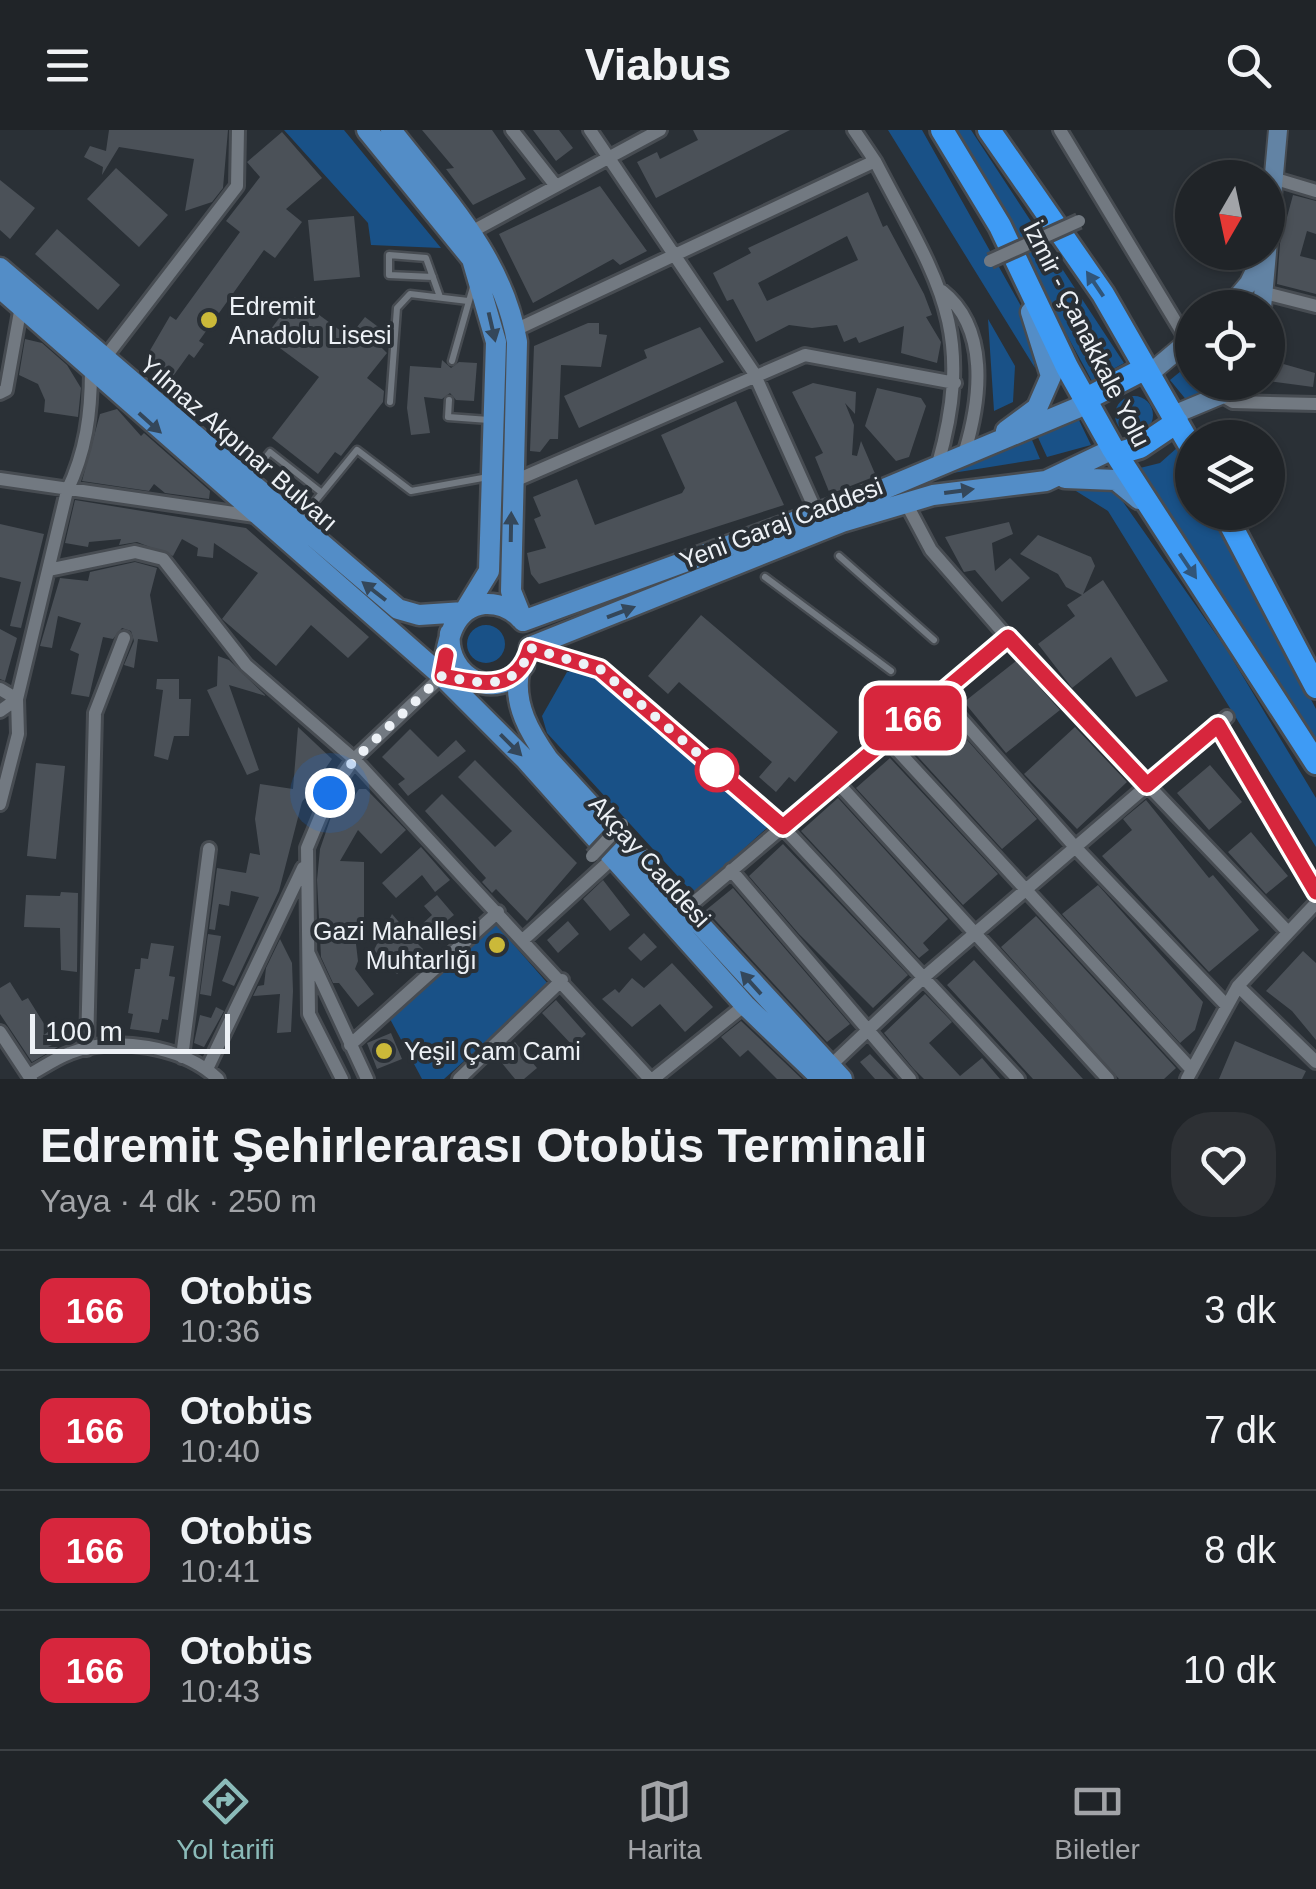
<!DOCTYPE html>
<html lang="tr">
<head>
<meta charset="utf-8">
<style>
  body { margin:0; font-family:Arial,sans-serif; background:#2d3034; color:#f1f3f6; height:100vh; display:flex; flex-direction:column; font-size:38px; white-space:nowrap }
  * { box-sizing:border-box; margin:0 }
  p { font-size:32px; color:#a2a4a8 }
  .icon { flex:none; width:55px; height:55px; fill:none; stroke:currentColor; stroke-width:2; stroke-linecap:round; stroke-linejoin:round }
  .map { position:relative; height:949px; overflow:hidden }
  .sheet { display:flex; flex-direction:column; background:#202428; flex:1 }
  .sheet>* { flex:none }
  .badge { padding:0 20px; border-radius:15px; font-size:35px; line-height:65px }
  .needle { width:65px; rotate:189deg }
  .buttons { position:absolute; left:1175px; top:30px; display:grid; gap:20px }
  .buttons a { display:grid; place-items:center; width:110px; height:110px; border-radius:50%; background:#202428; box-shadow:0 2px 8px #0004,0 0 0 2px #3d4145; font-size:50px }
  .scale { position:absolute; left:30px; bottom:25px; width:200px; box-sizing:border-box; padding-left:10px; border:5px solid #edf1f6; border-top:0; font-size:28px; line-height:35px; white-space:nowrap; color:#edf1f6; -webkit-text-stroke:8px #2a3036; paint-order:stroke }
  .you { position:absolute; width:50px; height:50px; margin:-25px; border:8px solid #fff; border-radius:50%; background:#1a73e8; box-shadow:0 0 0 15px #1a73e833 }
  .map>.badge { position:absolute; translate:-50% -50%; box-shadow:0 0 0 5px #fff }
  .round { display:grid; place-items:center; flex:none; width:105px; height:105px; border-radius:40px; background:#2d3034 }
  .head { display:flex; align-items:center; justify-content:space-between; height:170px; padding:0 40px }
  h1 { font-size:48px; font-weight:700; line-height:75px }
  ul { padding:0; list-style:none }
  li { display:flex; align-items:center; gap:30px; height:120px; padding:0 40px; border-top:2px solid #3d4145 }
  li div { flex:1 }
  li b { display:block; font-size:38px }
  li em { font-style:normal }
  li .badge { min-width:110px; font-weight:700; text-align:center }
  header { display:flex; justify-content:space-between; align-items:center; height:130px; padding:0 40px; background:#202428; font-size:45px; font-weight:700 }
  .tabs { display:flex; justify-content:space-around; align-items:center; height:140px; border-top:2px solid #3d4145; background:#202428; font-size:28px; color:#a2a4a8 }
  .tabs a { display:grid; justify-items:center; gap:5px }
  .tabs .selected { color:#8bbbb9 }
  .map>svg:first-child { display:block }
  .green { fill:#195187 }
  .building { fill:#4b5158; fill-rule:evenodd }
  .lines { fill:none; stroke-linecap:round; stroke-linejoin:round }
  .lane-casing { stroke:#474c52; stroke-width:11 }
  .street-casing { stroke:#474c52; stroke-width:18 }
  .secondary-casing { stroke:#474c52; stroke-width:22 }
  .primary-casing { stroke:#474c52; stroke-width:25 }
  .highway-casing { stroke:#474c52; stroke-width:28 }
  .lane { stroke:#727981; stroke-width:6 }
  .street { stroke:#727981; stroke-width:12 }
  .secondary { stroke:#6283a4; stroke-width:18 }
  .primary { stroke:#538dc7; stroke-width:20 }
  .highway { stroke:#3e9bf5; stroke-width:22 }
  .street-bridge-casing { stroke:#474c52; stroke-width:18; stroke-linecap:butt }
  .street-bridge { stroke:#727981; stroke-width:12 }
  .oneway { fill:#315579 }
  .oneway2 { fill:#34475a }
  .line-casing { stroke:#fff; stroke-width:22 }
  .line { stroke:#d7263d; stroke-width:15 }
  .walk { stroke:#edf1f6; stroke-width:10; stroke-dasharray:0 18 }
  .poi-dot { fill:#cbb939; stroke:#2a3036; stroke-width:4 }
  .stop-dot { fill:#fff; stroke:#d7263d; stroke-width:5 }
  .labels { text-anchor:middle; stroke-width:8; stroke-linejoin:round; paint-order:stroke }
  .poi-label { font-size:25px; fill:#edf1f6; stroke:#2a3036; text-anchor:start }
  .street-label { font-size:25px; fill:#edf1f6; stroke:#2a3036 }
</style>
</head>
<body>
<header><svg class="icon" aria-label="menu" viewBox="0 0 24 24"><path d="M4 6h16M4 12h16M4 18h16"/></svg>Viabus<svg class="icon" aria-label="search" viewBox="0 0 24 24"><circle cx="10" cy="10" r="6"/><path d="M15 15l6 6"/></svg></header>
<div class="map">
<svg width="1316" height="949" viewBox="0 0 1316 949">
  <rect width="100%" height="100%" fill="#2a3036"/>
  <path class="green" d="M284,0H344L441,118L371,115L368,93Z
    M888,0H922L1026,185L1035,238Z
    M955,0H971L1124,233L1092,251Z
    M988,189L1015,236L1013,272L994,281Z
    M1192,232V252L1212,253L1188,272L1170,250Z
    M1115 285a19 19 0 1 1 38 0a19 19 0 1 1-38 0Z
    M1076,284L1091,315L1047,327L1035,301Z
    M1029,303L1040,329L940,345Z
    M1178,317L1192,344V382L1214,383L1316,579V614L1140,338L1160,333Z
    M1114,359L1227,520L1316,668V717L1108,381L1076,361Z
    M467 514a19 19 0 1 1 38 0a19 19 0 1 1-38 0Z
    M590,539L768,697L694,764L547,603L542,586L567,542Z
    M495,793L549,855L444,949H422L390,889Z"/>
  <path class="building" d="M109,0H228L223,58L212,72L185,81L194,29L119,17L102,45L103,37L84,27L90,16L106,21Z
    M422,0H492L526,49L473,75L446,39L454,38Z
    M533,0H559L573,18L556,31Z
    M693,0H790L656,68L637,32L657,22L660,29L698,10Z
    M282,2L322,48L286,79L302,92L275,128L264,120L199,211L204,214L194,228L189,224L171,249L145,229L170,186L176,190L240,102L226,91L260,47L247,32Z
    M116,38L168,85L139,117L87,69Z
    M0,50L35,78L10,109L0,100Z
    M600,56L647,121L620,135L613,129L533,173L499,104Z
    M868,62L883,97L887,95L924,164L932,185L926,187L941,212L937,233L901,223L904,196L859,213L856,207L844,212L837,195L812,198L789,195L756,212L733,169L727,171L713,143L751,123L748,118ZM847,106L858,130L767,171L758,153Z
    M1293,65L1316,71V104L1307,101L1300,126L1316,130V164L1277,154L1280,113Z
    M354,86L360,147L314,151L308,90Z
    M57,99L120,155L98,180L35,124Z
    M295,167L349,207L365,187L385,202L377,213L387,223L367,248L384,261L383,272L341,326L335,322L318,344L272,308L319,247L265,207Z
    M588,193H599V204L607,205L601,237L561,235L558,309H550L540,322L530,321L534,216Z
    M700,197L724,232L579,298L564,266L647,228L644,220Z
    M25,209L42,213L67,235L81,258L78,287L44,282L45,270L38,254L19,245Z
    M442,230L451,238L459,232L477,233L474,271L456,270L450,263L442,269L424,267L430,303L411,305L407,278L410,236L441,238Z
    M1273,231L1315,243L1313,257L1269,251Z
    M813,253L856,262L855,284L845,273L854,295L852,325L857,326L861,311L876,346L830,364L815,327L823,323L792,262Z
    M877,258L921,268L926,276L909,327L896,331L865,296Z
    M736,271L784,375L539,454L531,444L527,423L546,418L534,389L541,386L533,367L577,349L595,395L682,363L685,358L661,305Z
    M117,279L141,306L144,303L210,361L209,369L165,363L154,354L149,361L82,351L100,284Z
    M75,370L246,398L369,507L348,528L311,495L276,536L222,489L258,443L214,413L213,428L197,426L198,418L182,409L173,426L137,412L119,415L121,409L89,412L88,417L65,413Z
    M1009,392L1013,404L992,413L995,441L1010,428L1030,448L1002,472L975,440L964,442L945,407Z
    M0,394L44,404L21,498L10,496L21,452L0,447Z
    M1038,405L1091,427L1095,436L1083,464L1103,450L1168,551L1136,567L1111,527L1072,558L1038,514L1075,486L1067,475L1082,465L1066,457L1058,444L1020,424Z
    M135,432L157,438L150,465L158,512L138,509L134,538L124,535L134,511L131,501L122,498L113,509L103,507L89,567L71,564L79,524L70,520L81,493L58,486L52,518L40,516L60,448L88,451L90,442Z
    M701,485L838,602L795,652L789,647L776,662L759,647L772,632L679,552L668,564L648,546Z
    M0,499L17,508L5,551L0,549Z
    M218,526L229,530L266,566L229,555L259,640L247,645L207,560L217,556Z
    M1016,531L1060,580L1006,623L964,572Z
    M157,549H179V569H191L189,606H174L168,630L154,626L163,560L156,559Z
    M945,585L1037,689L1002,719L909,617Z
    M298,597L332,629L302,672L279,761L234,856L222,851L259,767L231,761L229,776L219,774L215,800L209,799L217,738L246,743L250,723L260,725L255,689L260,654L293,659Z
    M1075,597L1127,652L1077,699L1024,644Z
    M410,599L438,627L456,610L466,621L408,666L398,654L405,649L382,627Z
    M890,628L998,744L963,775L856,658Z
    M475,630L577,733L527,791L496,759L492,763L482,752L486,748L425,681L442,664L495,717L512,701L458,647Z
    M36,633L65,636L56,729L27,726Z
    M1210,635L1242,672L1209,700L1177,663Z
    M359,659H366L406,700L381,724L358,700L340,731L364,732V808L354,797L358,831L355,839L374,864L358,877L339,853H333L321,827L317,750L320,719L333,681L343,684Z
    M838,668L948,789L923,813L929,820L919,828L801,701Z
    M1146,670L1209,748L1213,745L1259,800L1209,842L1102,726L1132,700L1123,689Z
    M1251,702L1288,746L1266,764L1228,722Z
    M783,714L908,845L873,878L799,804L749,746Z
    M421,717L450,750L435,762L422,745L396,768L382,753Z
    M603,750L630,785L610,801L583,769Z
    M1098,755L1203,872L1195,900L1180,913L1062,784Z
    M733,758L850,894L827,912L706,780Z
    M61,762L78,763L77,842L61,840L60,798L24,797L26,765L60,766Z
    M437,765L454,785L418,814L423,819L397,844L374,820L392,784L410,805L432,785L424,776Z
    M1036,786L1176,938L1164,949H1119L1001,817Z
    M568,791L579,804L558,823L547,810Z
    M644,803L657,817L641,831L628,818Z
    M208,804L221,806L211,866L200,864Z
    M280,809L292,833L293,861L291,902L277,903L280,864L253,866L258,856L264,855L266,838Z
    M151,813L174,816L169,846L175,847L168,890L162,889L159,903L130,899L133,884L128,883L135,839H140L141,828L148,829Z
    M1303,821L1316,833V910L1292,881L1266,861Z
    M974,830L1083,949H1033L947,855Z
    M672,833L713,877L685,902L660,874L632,897L602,869L615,859L619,863L632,848L644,858Z
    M10,852L22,871L28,868L56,913L48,917H58L32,932L0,884V858Z
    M925,864L952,892L929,913L960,946L982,928L1000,949H924L913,938L884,903Z
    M556,870L586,904L573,916L542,883Z
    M216,877L224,881L204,917L194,913L200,885L211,888Z
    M741,891L802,949H777L748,920L740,927L721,907Z
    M391,903L402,929L377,939L367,913Z
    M1235,911L1306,941L1302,949H1219Z
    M515,912L537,938L524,949H515L497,927Z
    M870,924L894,949H875L860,932Z"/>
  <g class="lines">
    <g class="lane-casing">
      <path id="lane" d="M433,147L389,145V125L426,128L440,167
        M452,231L473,157
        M449,270L448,287L489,290
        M390,272L397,178L410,164L468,171
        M250,347L270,322L322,363
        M299,391L357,320L411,361L488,347
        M839,426L934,510
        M765,447L891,541"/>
    </g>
    <g class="street-casing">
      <path id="street" d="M512,0L556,56
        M590,0L754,243L819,388
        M854,0L875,31
        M1060,0L1188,212
        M1276,49L1316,61
        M471,102L660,0
        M942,161C989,198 981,268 965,321
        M1265,163L1316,176
        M515,200L875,31C936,149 977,196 938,334
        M104,229L237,56L238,0
        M0,263L6,260L21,176
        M1221,265L1233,272L1316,274
        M0,349L255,386
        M512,352L805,225L955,253
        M906,373L931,420L1007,507L1287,801
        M48,440L135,422L163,429L246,535L354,629L650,949
        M533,518L600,539L783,697L1018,949
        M0,559L17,569L0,581
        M940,565L1075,717L1227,876
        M1218,595L1316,762
        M887,609L1192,940
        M837,652L1108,949
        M0,674L18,604L17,569L67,361C86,321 91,284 91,240
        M731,740L910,949
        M685,780L1007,507
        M524,809L613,728
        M309,824L367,949
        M1238,856L1316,932
        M0,902L31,949
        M350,915L498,782
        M87,919L95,583L124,508
        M182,927L209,719
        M828,938L923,848L1227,587
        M207,939L303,738
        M29,945C42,938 56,928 70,923C115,905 183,916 218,949
        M342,949L309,884L307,718L330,663L354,629L442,546
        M459,949L562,850
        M653,949L745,875
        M1187,949L1238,856L1316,773"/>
    </g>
    <g class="secondary-casing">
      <path id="secondary" d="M1228,178L1249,153L1264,122
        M1262,178L1278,0
        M1148,245L1192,208
        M1173,285L1221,265L1228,252"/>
    </g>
    <g class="primary-casing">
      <path id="primary" d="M391,0C443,67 503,127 517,212L511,461L523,491L884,359L1077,278L1086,269
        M0,138L398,479L419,485L464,482L489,441L496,212L472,129L367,0
        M0,158L442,546L526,630L745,875L822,949
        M1006,301L1037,278L1051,246L1031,182
        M1065,348L1116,350L1139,369
        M450,503C445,547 497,575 524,535
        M530,517L842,392L933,365L1046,351L1113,319
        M519,542C513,575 530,603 548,629L842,949
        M442,546C447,518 449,478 484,474C499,473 511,478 521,489"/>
    </g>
    <g class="highway-casing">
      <path id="highway" d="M942,0L1000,96L1067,237L1113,319L1316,633
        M989,0L1103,164L1192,319
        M1086,269L1144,239
        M1116,324L1140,317L1177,292
        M1224,382L1316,557"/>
    </g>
    <use href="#lane" class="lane"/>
    <use href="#street" class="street"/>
    <use href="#secondary" class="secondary"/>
    <use href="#primary" class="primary"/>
    <use href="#highway" class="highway"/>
    <g class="street-bridge-casing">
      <path id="street-bridge" d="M990,131L1079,91
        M592,726L622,694"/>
    </g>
    <use href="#street-bridge" class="street-bridge"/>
  </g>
  <defs><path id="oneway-solid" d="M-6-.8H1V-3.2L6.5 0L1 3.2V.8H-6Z" transform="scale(2.5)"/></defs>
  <g class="oneway">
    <use href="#oneway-solid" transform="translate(1095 154) rotate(-124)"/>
    <use href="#oneway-solid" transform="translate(1188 436) rotate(56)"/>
  </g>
  <g class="oneway2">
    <use href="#oneway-solid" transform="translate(492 197) rotate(77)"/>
    <use href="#oneway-solid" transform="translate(150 293) rotate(42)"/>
    <use href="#oneway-solid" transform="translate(959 361) rotate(-8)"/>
    <use href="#oneway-solid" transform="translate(511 397) rotate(-89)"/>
    <use href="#oneway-solid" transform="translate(374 461) rotate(-142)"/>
    <use href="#oneway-solid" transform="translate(621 482) rotate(-21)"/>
    <use href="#oneway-solid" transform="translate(511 615) rotate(45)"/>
    <use href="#oneway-solid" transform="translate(751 853) rotate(-132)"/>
  </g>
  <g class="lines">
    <g class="line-casing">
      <path id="line" d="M446,525L442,546C479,553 517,564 530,518L600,539L783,697L1008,507L1147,655L1218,595L1316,762"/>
    </g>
    <use href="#line" class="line"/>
    <path class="walk" d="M330,663L354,630L442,546C479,553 517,564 530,518L600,539L717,640"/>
  </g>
  <g class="poi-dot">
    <circle cx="209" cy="190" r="10"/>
    <circle cx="497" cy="815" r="10"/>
    <circle cx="384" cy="921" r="10"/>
  </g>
  <circle class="stop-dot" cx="717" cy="640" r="20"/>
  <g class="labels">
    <g class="poi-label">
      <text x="229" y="185">Edremit<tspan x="229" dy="29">Anadolu Lisesi</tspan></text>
      <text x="477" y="810" text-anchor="end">Gazi Mahallesi<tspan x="477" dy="29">Muhtarlığı</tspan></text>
      <text x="404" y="930">Yeşil Çam Cami</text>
    </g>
    <g class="street-label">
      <text transform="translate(1087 204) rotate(63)" y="9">İzmir - Çanakkale Yolu</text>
      <text transform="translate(239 313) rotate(41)" y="9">Yılmaz Akpınar Bulvarı</text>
      <text transform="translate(781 393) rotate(-21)" y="9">Yeni Garaj Caddesi</text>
      <text transform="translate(650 731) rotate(48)" y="9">Akçay Caddesi</text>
    </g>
  </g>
</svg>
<div class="buttons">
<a><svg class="needle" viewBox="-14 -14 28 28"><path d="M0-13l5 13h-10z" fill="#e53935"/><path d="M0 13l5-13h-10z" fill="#a2a4a8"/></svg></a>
<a><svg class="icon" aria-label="locate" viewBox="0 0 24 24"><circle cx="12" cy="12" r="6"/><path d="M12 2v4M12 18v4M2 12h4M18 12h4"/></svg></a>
<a><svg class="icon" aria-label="layers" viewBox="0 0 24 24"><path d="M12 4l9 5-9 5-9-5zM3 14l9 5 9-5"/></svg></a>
</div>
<div class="scale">100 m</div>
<div class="you" style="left:330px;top:663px"></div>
<b class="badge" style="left:913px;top:588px;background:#d7263d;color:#fff">166</b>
</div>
<section class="sheet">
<div class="head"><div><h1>Edremit Şehirlerarası Otobüs Terminali</h1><p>Yaya · 4 dk · 250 m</p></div><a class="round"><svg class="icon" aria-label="heart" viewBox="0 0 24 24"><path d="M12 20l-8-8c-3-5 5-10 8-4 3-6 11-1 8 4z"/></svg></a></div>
<ul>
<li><span class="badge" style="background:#d7263d;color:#fff">166</span><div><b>Otobüs</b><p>10:36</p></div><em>3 dk</em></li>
<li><span class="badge" style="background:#d7263d;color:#fff">166</span><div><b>Otobüs</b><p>10:40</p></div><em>7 dk</em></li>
<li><span class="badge" style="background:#d7263d;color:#fff">166</span><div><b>Otobüs</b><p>10:41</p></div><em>8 dk</em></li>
<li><span class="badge" style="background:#d7263d;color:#fff">166</span><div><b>Otobüs</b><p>10:43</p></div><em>10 dk</em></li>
</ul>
</section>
<nav class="tabs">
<a class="selected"><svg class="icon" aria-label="directions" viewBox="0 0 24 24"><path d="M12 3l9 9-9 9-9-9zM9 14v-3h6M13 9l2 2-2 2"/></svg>Yol tarifi</a>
<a><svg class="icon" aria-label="map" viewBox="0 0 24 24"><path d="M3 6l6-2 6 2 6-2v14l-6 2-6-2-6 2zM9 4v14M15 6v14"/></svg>Harita</a>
<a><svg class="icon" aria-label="tickets" viewBox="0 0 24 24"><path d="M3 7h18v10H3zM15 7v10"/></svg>Biletler</a>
</nav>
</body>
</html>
